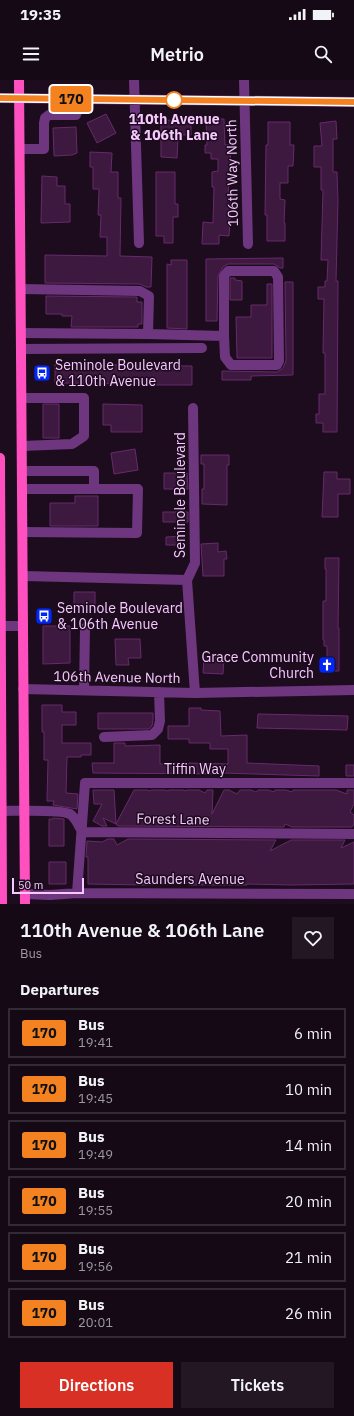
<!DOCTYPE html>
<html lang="en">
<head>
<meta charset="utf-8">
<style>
  body { margin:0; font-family:"IBM Plex Sans",sans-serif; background:#221723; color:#f1f3f6; height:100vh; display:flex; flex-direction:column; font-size:15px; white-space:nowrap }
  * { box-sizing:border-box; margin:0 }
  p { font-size:13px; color:#9d9aa1 }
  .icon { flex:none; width:22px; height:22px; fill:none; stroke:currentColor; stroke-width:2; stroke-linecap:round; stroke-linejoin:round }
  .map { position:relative; height:824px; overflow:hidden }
  .details { display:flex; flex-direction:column; background:#150916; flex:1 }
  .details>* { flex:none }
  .badge { padding:0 8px; border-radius:3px; font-size:14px; line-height:26px }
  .scale { position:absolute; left:12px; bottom:10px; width:72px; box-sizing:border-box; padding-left:4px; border:2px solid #f7c9ff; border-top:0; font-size:11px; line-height:14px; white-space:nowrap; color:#f7c9ff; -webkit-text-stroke:3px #1c0c1e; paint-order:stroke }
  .map>.badge { position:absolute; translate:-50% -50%; box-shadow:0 0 0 2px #fff }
  h2 { padding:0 20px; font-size:15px; line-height:36px }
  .round { display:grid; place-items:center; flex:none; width:42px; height:42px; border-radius:0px; background:#221723 }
  .head { display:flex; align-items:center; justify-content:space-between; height:68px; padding:0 20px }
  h1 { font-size:19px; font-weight:600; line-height:30px }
  .cta { display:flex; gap:8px; margin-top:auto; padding:8px 20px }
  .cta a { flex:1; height:46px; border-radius:0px; background:#d93025; color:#fff; font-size:16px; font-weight:600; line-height:46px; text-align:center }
  .cta a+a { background:#221723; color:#f1f3f6 }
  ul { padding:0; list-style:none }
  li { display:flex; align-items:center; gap:12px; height:50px; margin:0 8px 6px; padding:0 12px; border:2px solid #342a35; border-radius:0px }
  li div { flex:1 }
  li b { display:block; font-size:15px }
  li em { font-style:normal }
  li .badge { min-width:44px; font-weight:700; text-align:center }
  .status { display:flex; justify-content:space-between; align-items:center; height:28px; padding:0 20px; background:#150916; direction:ltr }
  .status svg { height:11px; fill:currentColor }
  header { display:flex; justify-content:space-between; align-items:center; height:52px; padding:0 20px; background:#150916; font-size:18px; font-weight:600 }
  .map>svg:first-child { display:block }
  .building { fill:#3d183f; stroke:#672a6b }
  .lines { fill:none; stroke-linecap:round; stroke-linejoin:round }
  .minor { stroke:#6e367e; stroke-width:10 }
  .major { stroke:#ff50bf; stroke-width:10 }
  .line-casing { stroke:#fff; stroke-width:9 }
  .line { stroke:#f58220; stroke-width:6 }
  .stop-dot { fill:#fff; stroke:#f58220; stroke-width:2 }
  .labels { text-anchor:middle; stroke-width:3; stroke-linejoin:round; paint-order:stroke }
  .stop-label { font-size:14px; font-weight:bold; fill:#f7c9ff; stroke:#1c0c1e }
  .street-label { font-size:14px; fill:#f7c9ff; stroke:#1c0c1e }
  .poi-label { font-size:14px; fill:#f7c9ff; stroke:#1c0c1e; text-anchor:start }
</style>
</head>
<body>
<div class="status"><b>19:35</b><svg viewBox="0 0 49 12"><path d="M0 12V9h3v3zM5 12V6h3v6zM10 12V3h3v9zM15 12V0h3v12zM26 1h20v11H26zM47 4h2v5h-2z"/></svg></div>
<header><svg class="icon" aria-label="menu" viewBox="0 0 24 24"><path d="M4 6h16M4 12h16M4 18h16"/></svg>Metrio<svg class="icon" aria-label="search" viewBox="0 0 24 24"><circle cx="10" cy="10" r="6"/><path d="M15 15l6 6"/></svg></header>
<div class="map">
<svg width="354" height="824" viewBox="0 0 354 824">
  <rect width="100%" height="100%" fill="#1c0c1e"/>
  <path class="building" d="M106,34L116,53L97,63L87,43Z
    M206,39H224L225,65H231L228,119H231L229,156L219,155V164H202L203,142L213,143L214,107H212V92L218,91V79H211V73H205V65H207Z
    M161,40L191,41V55H181V58H178L177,78L161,77Z
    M336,41L337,59H333V92H337L338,121L336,201H338L337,352H323V343H316V334H319V314H325V273H323L324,219H318V207H325V201H327L328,180H321L323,110H321V87H314V66H322L320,43Z
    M268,42H290V65H294L293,86H288V103H280V119L285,120L284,143H285V161H267V135H265L266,65H268Z
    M76,47L77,73L72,75L54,76L53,48Z
    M90,72L112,73L111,92H118V118H121L120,176L152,177L151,207H146L140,204L45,203V175L107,176V157H100L101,135H98L99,109H93V87H90Z
    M156,92H175V124H178V137H173V163H164V156H156Z
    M42,96L57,97V106H65V124H70V142L41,143Z
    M283,178V188H280L274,184H228L223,187L218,196L217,241H206V179Z
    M171,180H187V249L167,248V184L171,185Z
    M230,198H235V200L242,201V220H230Z
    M285,202H293V295L251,296V300H222V291L277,292L283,288L286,281Z
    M267,204H272V278H237L236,237H251V225H267Z
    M46,216L137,217V222H142V244H138V247H71L72,236H62V234H46Z
    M55,284L192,286V305H139V304L55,303Z
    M43,324H59V358H43Z
    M103,324L142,325V352H111V345H103Z
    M135,369L138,390L114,394L111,373Z
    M201,375H229V385H227V425L202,424V409H204V384H201Z
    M324,392H337V399H350V414H338V437H322Z
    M164,393H187L188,409H164Z
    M75,416H98V446H50V423H75Z
    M163,432H188V442H163Z
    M184,456V465H166V457Z
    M218,463V472L226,471L227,479H224V496H203L201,464Z
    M325,478H339L338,548H339V591H327V566H324V560H323V521H326V489H325Z
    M74,512H95V527H74Z
    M43,546H70V583L43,584Z
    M115,559H140L141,578H128L129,585H116Z
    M204,577L224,578L223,594L203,593Z
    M42,625H62V632H76V645H62V663H91V675H81V677H67L66,713L78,714L77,729L53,725L54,721H47L48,680H44V652H42Z
    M189,628H201V630L220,631L221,656L247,655V683L319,686V696L222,693L224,694L93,693L92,683H114V663H125V666L160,665V684H189V683L228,684V669H210V663H189V659H168V646H189Z
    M98,633H153V640L152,646L149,649H98Z
    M258,634L348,636L347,650L257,648Z
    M346,685H354V696H346Z
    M93,710H114L116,744L103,738L107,746H102L93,741L102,724H94Z
    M134,710H147L150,711L151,710H165L168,711L169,710H183L186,711L187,710H199L205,713L207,710H213L212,734L224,710H229L237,714L240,710H251L256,712L258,710H268L274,712L275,710H286L292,712L293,710H336L347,714V710H354V724L350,732L354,735V744L352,747H292L285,744L284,747L118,746L116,744Z
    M53,738L64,739V766H49V739H53Z
    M108,759H114L117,765L128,759L276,760L270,771L291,760H345L341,768L354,762V804L292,805L247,804V805H189V803L145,805L88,804V777H86L87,761L102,762Z
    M49,782H66V804H49Z"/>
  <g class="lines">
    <path class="minor" d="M134,0L139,163
      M244,0L248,164
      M0,18L354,22
      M20,69H44V43L45,38L49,35H76L77,32V19
      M21,209L140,211L149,216L148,254L21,253
      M148,254L224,256L225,277L231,285H277L279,281L278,197L274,191H228L224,196V256
      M21,269L202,268
      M22,318H84V356L72,364L22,366
      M193,328L195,483L187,500L195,613
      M22,391H94V409
      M23,409H138L137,453L23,452
      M23,496L187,500
      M0,546H23
      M23,609L195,613L354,610
      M84,610L85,548
      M104,657L152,655L158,649L160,641L159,612
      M2,731C15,731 60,729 70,734C76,738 79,746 82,752
      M82,752L354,754
      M77,813L85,703H354
      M25,814L50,815L77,813L354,814"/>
    <path class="major" d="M19,0L25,824
      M0,378L2,824"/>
  </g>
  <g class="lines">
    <g class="line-casing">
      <path id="line" d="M0,18L354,22"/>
    </g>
    <use href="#line" class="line"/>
  </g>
  <defs>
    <g id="bus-square" transform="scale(0.9)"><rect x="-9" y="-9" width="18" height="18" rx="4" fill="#0027f4" stroke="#1c0c1e"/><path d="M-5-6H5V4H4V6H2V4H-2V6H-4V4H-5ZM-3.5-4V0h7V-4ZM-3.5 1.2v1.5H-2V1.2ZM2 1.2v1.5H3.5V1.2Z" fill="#fff"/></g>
    <g id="church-square" transform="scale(0.9)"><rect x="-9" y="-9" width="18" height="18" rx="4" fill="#0027f4" stroke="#1c0c1e"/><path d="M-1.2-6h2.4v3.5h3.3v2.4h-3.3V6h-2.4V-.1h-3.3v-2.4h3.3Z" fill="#fff"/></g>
  </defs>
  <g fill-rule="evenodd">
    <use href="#bus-square" x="42" y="293"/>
    <use href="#bus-square" x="44" y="536"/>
    <use href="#church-square" x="327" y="585"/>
  </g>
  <circle class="stop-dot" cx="174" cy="20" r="8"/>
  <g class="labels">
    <g class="stop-label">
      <text x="174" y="44">110th Avenue<tspan x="174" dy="16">&amp; 106th Lane</tspan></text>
    </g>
    <g class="street-label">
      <text transform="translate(232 93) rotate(-91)" y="5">106th Way North</text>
      <text transform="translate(180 415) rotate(-90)" y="5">Seminole Boulevard</text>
      <text transform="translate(117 597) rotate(1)" y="5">106th Avenue North</text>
      <text x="195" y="694">Tiffin Way</text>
      <text transform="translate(173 739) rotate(1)" y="5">Forest Lane</text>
      <text x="190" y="804">Saunders Avenue</text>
    </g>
    <g class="poi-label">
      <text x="55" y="290">Seminole Boulevard<tspan x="55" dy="16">&amp; 110th Avenue</tspan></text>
      <text x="57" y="533">Seminole Boulevard<tspan x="57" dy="16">&amp; 106th Avenue</tspan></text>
      <text x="314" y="582" text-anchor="end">Grace Community<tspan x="314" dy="16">Church</tspan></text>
    </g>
  </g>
</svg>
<div class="scale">50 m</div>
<b class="badge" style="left:71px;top:19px;background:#f58220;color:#111">170</b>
</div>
<section class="details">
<div class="head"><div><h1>110th Avenue &amp; 106th Lane</h1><p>Bus</p></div><a class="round"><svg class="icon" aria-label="heart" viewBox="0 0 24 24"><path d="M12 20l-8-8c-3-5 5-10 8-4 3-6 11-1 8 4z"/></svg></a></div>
<h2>Departures</h2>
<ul>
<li><span class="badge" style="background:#f58220;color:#111">170</span><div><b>Bus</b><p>19:41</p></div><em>6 min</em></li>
<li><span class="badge" style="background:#f58220;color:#111">170</span><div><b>Bus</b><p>19:45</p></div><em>10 min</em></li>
<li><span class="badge" style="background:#f58220;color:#111">170</span><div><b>Bus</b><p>19:49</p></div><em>14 min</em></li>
<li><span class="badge" style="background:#f58220;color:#111">170</span><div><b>Bus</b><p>19:55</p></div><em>20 min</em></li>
<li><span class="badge" style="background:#f58220;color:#111">170</span><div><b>Bus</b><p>19:56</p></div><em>21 min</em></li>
<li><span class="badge" style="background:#f58220;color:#111">170</span><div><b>Bus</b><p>20:01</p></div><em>26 min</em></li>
</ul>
<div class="cta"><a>Directions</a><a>Tickets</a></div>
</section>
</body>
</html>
